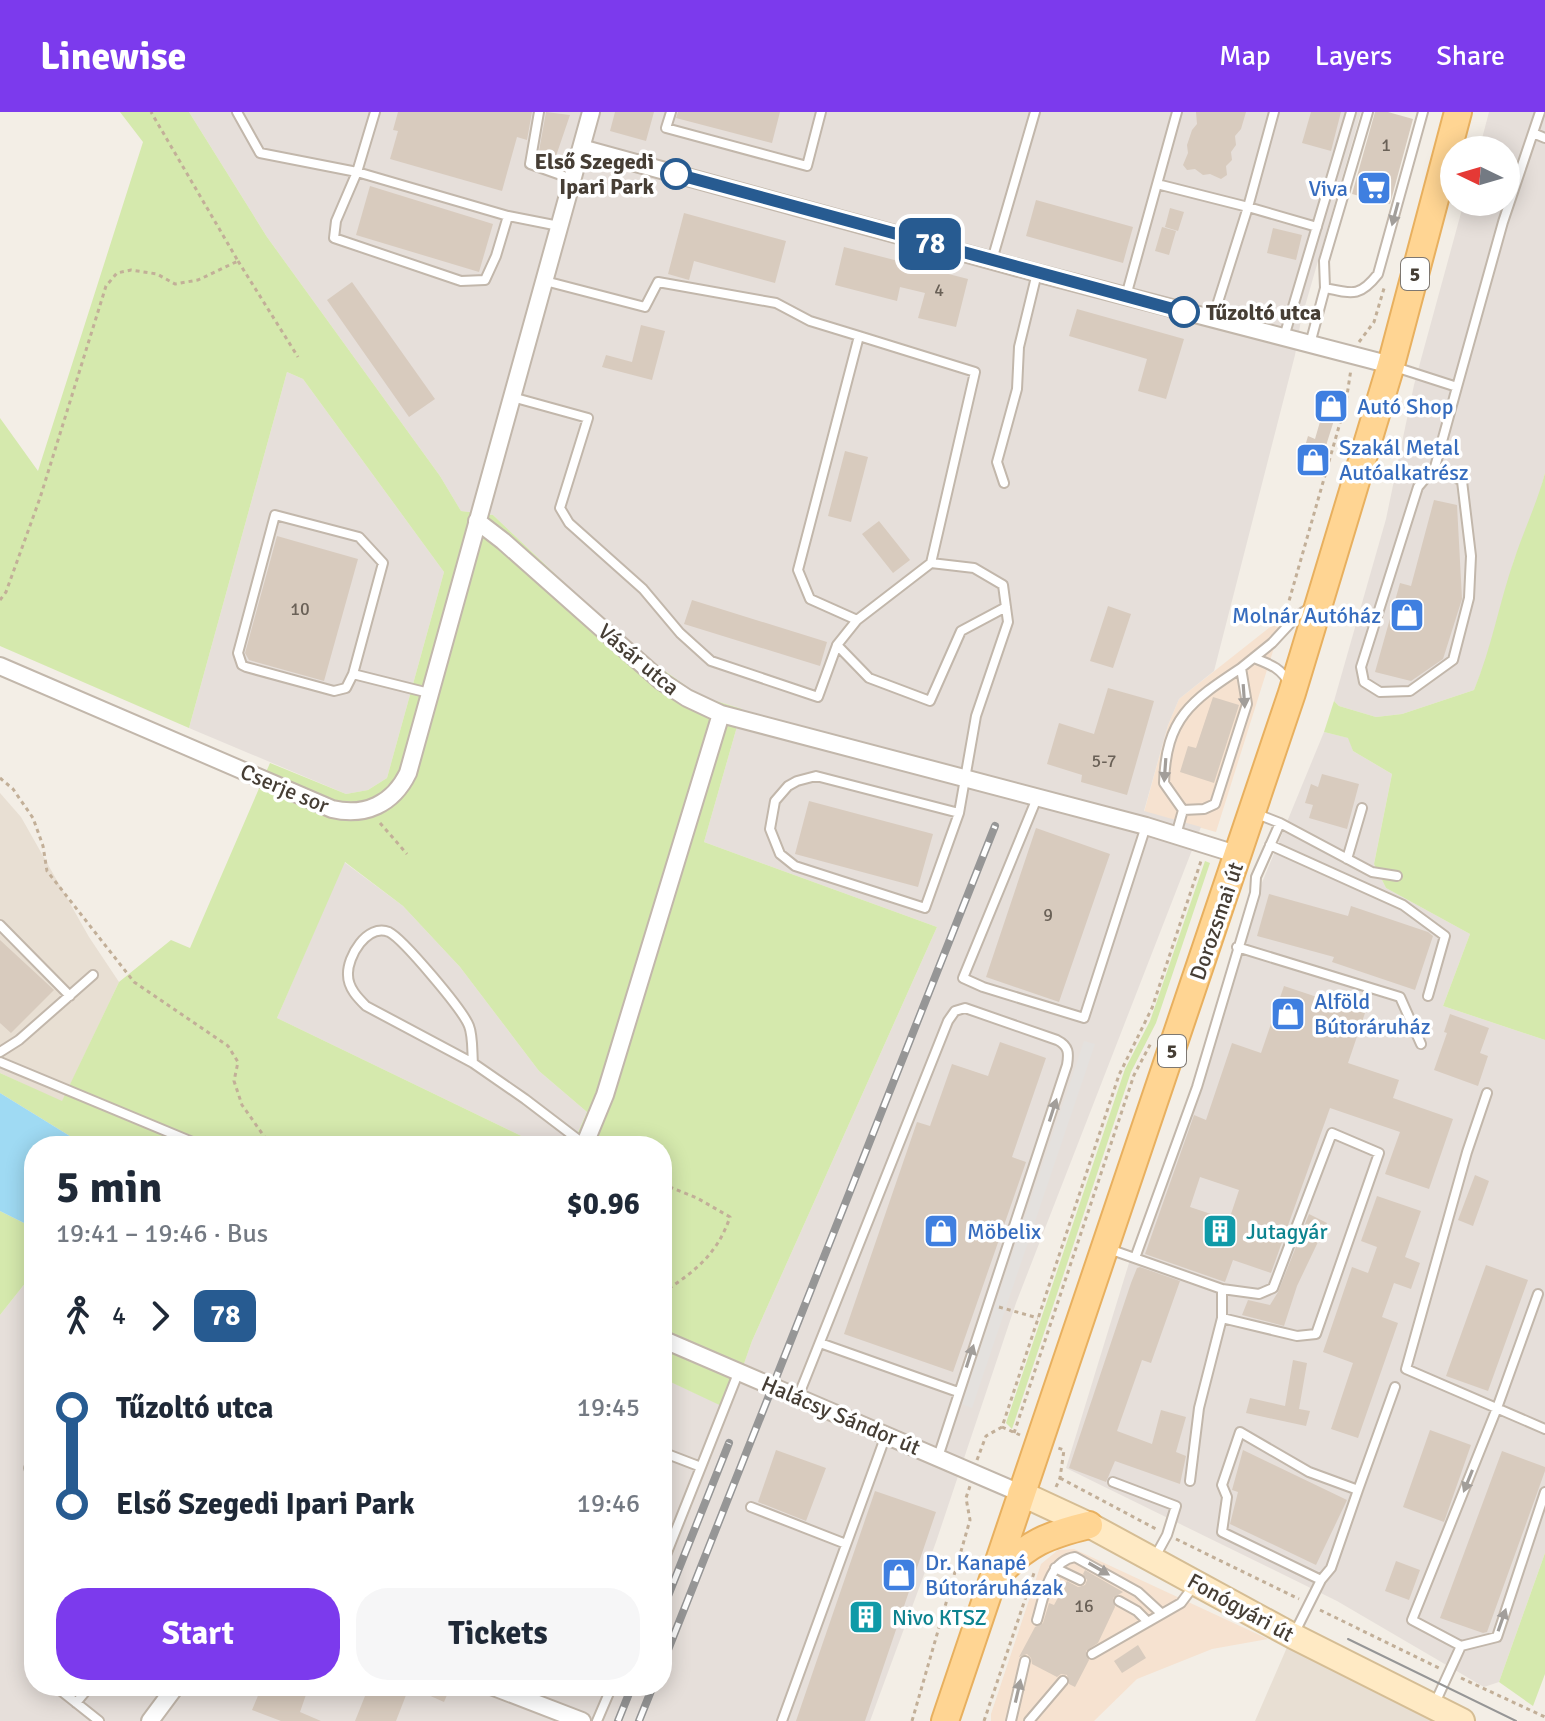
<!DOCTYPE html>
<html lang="en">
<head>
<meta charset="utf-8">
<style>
  body { margin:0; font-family:Signika,sans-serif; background:#f6f6f7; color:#1f2937; height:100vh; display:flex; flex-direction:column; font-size:30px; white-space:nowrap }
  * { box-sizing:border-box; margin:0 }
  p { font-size:26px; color:#747a83 }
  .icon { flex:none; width:44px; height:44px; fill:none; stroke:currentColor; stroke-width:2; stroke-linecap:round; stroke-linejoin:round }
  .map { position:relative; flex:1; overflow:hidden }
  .drawer { position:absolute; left:24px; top:1024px; width:648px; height:560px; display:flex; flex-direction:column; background:#fff; border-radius:32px; box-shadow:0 4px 20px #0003 }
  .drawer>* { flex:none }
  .badge { padding:0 16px; border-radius:12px; font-size:28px; line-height:52px }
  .needle { width:52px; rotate:275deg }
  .tools { position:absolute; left:1440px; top:24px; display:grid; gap:16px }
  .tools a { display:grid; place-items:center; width:80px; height:80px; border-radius:50%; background:#fff; box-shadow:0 4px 20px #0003; font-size:40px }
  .map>.badge { position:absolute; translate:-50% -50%; box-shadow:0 0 0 4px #fff }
  .legs { display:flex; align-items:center; gap:12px; height:88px; padding:0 32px; font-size:26px }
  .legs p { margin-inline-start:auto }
  .overview { display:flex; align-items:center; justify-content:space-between; height:136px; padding:0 32px }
  h1 { font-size:44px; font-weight:700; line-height:60px }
  .primary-button { display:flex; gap:16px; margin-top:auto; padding:16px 32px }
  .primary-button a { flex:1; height:92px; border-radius:32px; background:#7c3aed; color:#fff; font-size:32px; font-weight:700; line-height:92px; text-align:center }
  .primary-button a+a { background:#f6f6f7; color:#1f2937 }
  ul { padding:0 32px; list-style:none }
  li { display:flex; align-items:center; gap:28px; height:96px; font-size:30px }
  li i { display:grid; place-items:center; width:12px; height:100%; margin:0 10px; background:currentColor }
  li i::after { content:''; width:20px; height:20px; margin:-10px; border:6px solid; border-radius:50%; background:#fff }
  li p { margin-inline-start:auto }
  li:first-child i { background:linear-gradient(#0000 50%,currentColor 0) }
  li:last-child i { background:linear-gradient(currentColor 50%,#0000 0) }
  header { display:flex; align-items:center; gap:48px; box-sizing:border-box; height:112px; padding:0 40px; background:#7c3aed; color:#fff }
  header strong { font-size:38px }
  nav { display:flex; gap:44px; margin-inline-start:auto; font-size:28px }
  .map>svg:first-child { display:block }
  .residential { fill:#e8dfd3 }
  .commercial { fill:#f6e2d0 }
  .industrial { fill:#e6dfda }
  .green { fill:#d5e9ad }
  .parking { fill:#e4e1de }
  .water { fill:#9fdaf3 }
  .building { fill:#d8cbbe; fill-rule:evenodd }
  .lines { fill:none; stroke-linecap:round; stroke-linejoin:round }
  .lane-casing { stroke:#c2b7ab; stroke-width:12 }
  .street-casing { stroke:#c2b7ab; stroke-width:20 }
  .secondary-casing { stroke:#d5bd94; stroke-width:28 }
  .primary-casing { stroke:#e8b05f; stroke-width:30 }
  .path { stroke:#c2af98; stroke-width:3; stroke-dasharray:4 4; stroke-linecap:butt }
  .lane { stroke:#fff; stroke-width:8 }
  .street { stroke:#fff; stroke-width:16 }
  .secondary { stroke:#ffeac4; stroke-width:24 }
  .primary { stroke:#ffd593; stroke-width:26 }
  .tram { stroke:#969696; stroke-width:2 }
  .rail-casing { stroke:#969696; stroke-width:8 }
  .rail { stroke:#fff; stroke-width:5; stroke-dasharray:15; stroke-linecap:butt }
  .oneway { fill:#a29e9a }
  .line-1-casing { stroke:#fff; stroke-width:18 }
  .line-1 { stroke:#275b91; stroke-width:12 }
  .stop-1-dot { fill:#fff; stroke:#275b91; stroke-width:4 }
  .labels { text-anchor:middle; stroke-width:7; stroke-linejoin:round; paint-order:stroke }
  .number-label { font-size:18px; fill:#6a6157 }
  .shield { fill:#fff; stroke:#7e7872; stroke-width:2 }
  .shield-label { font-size:20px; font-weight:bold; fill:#463e35 }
  .stop-label { font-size:22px; font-weight:bold; fill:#463e35; stroke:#fff; text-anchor:end }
  .shop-label { font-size:22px; fill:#366cbe; stroke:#fff; text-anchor:start }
  .street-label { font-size:22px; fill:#463e35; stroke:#fff }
  .culture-label { font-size:22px; fill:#0d838f; stroke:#fff; text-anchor:start }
</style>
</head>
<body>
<header>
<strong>Linewise</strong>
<nav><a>Map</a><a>Layers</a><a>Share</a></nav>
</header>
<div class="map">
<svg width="1545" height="1609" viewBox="0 0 1545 1609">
  <rect width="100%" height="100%" fill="#f3eee6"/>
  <path class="residential" d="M0,681L21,705L89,825L119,870L62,990L0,961Z
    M1288,1533L1447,1609H1255Z"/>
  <path class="commercial" d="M1284,504L1216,720L1144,700L1168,613L1179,587Z
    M1074,1437L1268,1527L1212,1537L1137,1567L1094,1609H991V1602L1041,1452L1058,1438Z"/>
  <path class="industrial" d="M189,0H1361L1301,208L1295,243L1214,559L1179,587L1168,613L1144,699L1201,715L1016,1191L936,1430L870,1609H0V1203L34,1160V1574H662V1266L728,1296L752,1229L937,815L704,730L742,597L700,584L633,536L493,403L461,399L440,364L267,125Z
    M1489,0H1545V361L1536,395L1514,448L1489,541L1474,578L1402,602L1376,605L1339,594L1334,589L1386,407L1414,273L1464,90H1506V38H1479Z
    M287,260L303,267L444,460L387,666L368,678L346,682L189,616Z
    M1324,620L1349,626L1353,639L1392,662L1374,752L1386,776L1470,822L1443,894L1545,928V1441L1499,1570L1484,1575L1337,1489L1066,1356L1133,1138L1205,939L1261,773Z
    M344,750L403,794L460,855L539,959L587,1000L572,1034H542L277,906Z"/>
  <path class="green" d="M120,0H189L267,125L440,364L461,399L493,403L633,536L700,584L742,597L704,730L937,815L752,1229L728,1297L662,1266V1034H572L587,1000L539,959L460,855L403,794L345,750L277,906L542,1034H86L0,981V961L62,989L119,870L171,828L190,836L270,651L346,682L368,678L387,666L444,460L303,267L287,260L189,616L0,534V306L38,359L143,30Z
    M1545,361V928L1443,894L1470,822L1386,776L1374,752L1392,662L1353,639L1348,626L1324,620L1334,589L1339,594L1376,605L1402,602L1474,578C1492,535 1499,491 1514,448C1524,418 1537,391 1545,361Z
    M1205,749L1210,751L1156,911L1131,960L1012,1317L1006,1311L1125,957L1150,909Z
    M0,1099L34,1116V1160L0,1203Z
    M1545,1441V1562L1533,1594L1499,1570Z"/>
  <path class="parking" d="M1084,929L1095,932L972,1296L962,1292Z"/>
  <path class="water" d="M0,981L86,1034H34V1116L0,1099Z"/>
  <path class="building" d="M398,0H532L527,28L517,25L502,79L390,47L398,19L393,18Z
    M546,0L570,3L556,44L539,39Z
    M615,0H654L646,29L610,19Z
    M678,0H780L772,31L676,6Z
    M1196,0H1246L1241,17L1235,24L1236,33L1231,40L1232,48L1226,54L1227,63L1221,67L1210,62L1203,63L1195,57L1187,58L1183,53L1188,41L1187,33L1192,18L1197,12Z
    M1311,0H1341L1331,39L1302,31Z
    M1375,0H1388L1413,7L1390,92L1352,82Z
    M370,74L493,112L479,160L356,123Z
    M1036,88L1133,115L1123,151L1026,124Z
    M1170,96L1184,100L1178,119L1165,115Z
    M684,101L786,129L775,171L694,149L689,168L668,162Z
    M1162,115L1176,119L1169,143L1155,139Z
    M1273,116L1302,123L1296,148L1267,141Z
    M844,135L968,167L956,215L918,206L925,181L900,175L897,189L835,173Z
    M352,170L435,287L409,305L327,188Z
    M1077,197L1184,227L1166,287L1138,279L1147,247L1069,224Z
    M641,213L665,219L652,268L602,255L606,243L632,250Z
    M1328,282L1341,286L1324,340L1328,341L1324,357L1320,356L1317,364L1298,358L1308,324L1315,327Z
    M845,339L868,345L851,410L828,404Z
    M1434,388L1457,393L1462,487L1443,547L1411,569L1375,560L1400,471L1411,474Z
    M879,409L910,448L893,461L862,422Z
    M277,424L358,447L324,569L249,548L245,541Z
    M692,488L827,530L820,554L684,512Z
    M1108,494L1131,502L1113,556L1090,549Z
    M1108,576L1154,589L1127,683L1081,670L1082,663L1047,652L1059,611L1094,622Z
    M1213,585L1239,593L1214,671L1180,660L1188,634L1196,636Z
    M1322,662L1359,672L1347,717L1309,706L1313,693L1305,691L1311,672L1318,675Z
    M809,689L933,722L918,775L795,742Z
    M1036,716L1110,742L1059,890L986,865Z
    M1269,782L1348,804L1351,794L1428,820L1433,824L1415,878L1332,850L1334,845L1257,824Z
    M0,828L54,878L11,921L0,911Z
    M1284,874L1365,901L1348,951L1399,968L1393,986L1453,1007L1429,1077L1385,1062L1400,1020L1330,996L1271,1161L1233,1148L1225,1170L1145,1142L1194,1003L1206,1008L1232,931L1261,941ZM1200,1065L1239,1078L1229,1108L1190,1095Z
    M1450,902L1489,916L1480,941L1488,944L1478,974L1434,958L1447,921L1444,920Z
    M1000,930L1046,946L1012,1045L1026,1050L953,1260L844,1222L917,1010L930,1014L952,952L988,964Z
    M1475,1063L1489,1069L1473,1114L1458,1108Z
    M1377,1084L1421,1099L1405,1145L1420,1151L1411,1177L1394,1171L1382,1205L1398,1211L1358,1326L1331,1317L1353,1251L1323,1240L1352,1155L1368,1161L1377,1135L1361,1129Z
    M1309,1102L1327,1111L1297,1174L1284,1214L1242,1203L1248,1188L1270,1193L1278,1180Z
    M1486,1153L1528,1168L1488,1279L1446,1264Z
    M1140,1155L1180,1169L1151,1251L1142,1248L1117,1319L1152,1332L1161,1298L1186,1305L1176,1340L1186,1344L1180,1372L1115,1349L1106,1370L1069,1356L1131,1171L1137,1156Z
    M1293,1248L1307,1251L1299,1297L1310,1299L1306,1314L1246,1301L1250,1286L1285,1294Z
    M1430,1318L1471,1333L1444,1410L1403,1395Z
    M776,1338L826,1356L806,1409L758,1390Z
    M1243,1338L1347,1388L1316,1453L1230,1412L1238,1380L1232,1378Z
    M1502,1339L1545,1355V1359L1487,1520L1483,1521L1440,1506Z
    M875,1379L936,1400L865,1609H796Z
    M1396,1449L1420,1458L1409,1488L1385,1479Z
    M1085,1458L1123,1480L1113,1486L1115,1495L1098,1531L1086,1539L1089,1548L1075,1575L1069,1572L1067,1563L1061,1562L1057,1565L1032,1552L1031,1546L1027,1542L1019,1545L1035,1515L1043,1511L1049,1491L1054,1493L1067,1469L1078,1475L1085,1473L1087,1468L1083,1462Z
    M1138,1533L1146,1546L1122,1561L1114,1549Z
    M262,1574H309L300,1600L321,1609H281L252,1598Z
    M369,1574H398L408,1578L396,1609H355Z
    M408,1574H451L444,1590Z"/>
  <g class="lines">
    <g class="lane-casing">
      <path id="lane" d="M237,0L260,41L357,60L508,104L559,114
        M375,0L357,60L336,109L334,126L461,169L485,168L496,144L508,104
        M539,0L530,52L572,67
        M671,0L666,16L807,54L821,0
        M1533,21L1545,26
        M1157,72L1248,95L1274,0
        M992,148L1035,0
        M545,169L645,195L658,170L776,191L810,209L859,224L798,458L810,487L857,508L837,533L869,566L930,589L961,519L1006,495
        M1325,176C1353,182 1360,185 1378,162L1423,0
        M1126,184L1177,0
        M1213,206L1248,95L1317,115
        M1284,225L1351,0
        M1310,232L1325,176L1324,149L1368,0
        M1395,255L1457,275L1503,110L1540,0
        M512,285L588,306L560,396L569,411L643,477L680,521L711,549L818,585L837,533
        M1435,355L1462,369L1471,444L1469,486L1453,548L1410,579L1380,580L1364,570L1361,555L1418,375L1435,355L1457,275
        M1004,371L997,350L1017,277L1019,235L1037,161
        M275,403L359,425L383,451L353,562L346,576L334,579L246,555L242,553L238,541Z
        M931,451L974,456L1003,473L1008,510L976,604L959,701L925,796L795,754L780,742L770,717L775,689L788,674L797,669L816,664L959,701
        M857,508L931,451L975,260L859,224
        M1254,546C1269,552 1282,556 1289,572
        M353,562L429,581
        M1037,686L963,866L983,875L1084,906L1146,714
        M1183,698L1164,671C1166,606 1191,589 1241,556
        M1257,702L1280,711L1372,760L1397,764
        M1176,723L1183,698L1204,697L1215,692L1247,592L1241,556L1272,531L1297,504L1311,495
        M1270,733L1403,793L1445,824L1428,884
        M1347,747L1362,696
        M0,813L70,884
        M1237,835L1400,885L1421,932
        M0,940L19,928L93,863
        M0,950L202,1034
        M473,951C472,940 473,924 469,914C463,898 403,827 389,820C367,811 347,845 348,863C348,876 358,886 366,894L473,951L525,987L584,1032
        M1487,981L1467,1040L1406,1257L1545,1317
        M1109,1137L1222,1177V1206L1199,1296L1190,1369
        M1135,1146L1197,975L1255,781L1256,765L1280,711
        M1538,1182L1497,1296L1412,1508L1461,1534L1497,1525L1545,1380
        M1222,1206L1297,1224L1316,1222L1379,1041L1332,1021L1273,1176L1259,1182L1222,1177
        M820,1231L958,1280
        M798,1285L948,909L955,899L965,896L1057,928C1069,934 1069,941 1067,953L938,1345
        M662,1340L701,1355L662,1453
        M34,1350L29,1356L34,1360
        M701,1355L739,1259
        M1113,1370L1176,1394L1167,1423L1155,1445
        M1358,1378L1395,1275
        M751,1395L846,1432
        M1055,1456L1080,1468
        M1119,1489L1137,1499L1147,1509
        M1037,1508C1044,1485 1048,1449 1075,1445L1138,1480L1162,1502
        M1295,1520L1321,1468L1222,1420L1227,1385L1222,1373L1240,1320L1309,1360L1358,1378L1331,1456L1321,1468
        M1092,1542L1181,1491L1193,1475
        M55,1574L99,1609
        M155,1574L169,1584
        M76,1591L90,1574
        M1435,1591L1461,1534
        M597,1609L612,1574
        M782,1609L886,1323
        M1011,1609L1025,1549
        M1029,1609L1063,1569"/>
    </g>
    <g class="street-casing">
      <path id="street" d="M581,36L1037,161L1391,253
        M477,409L503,429L661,569L687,586L721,602L1146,714L1239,743
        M0,554L332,697C365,705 393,692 408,661L591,0
        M584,1034L605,983L721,602
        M662,1227L1020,1381
        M491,1574L582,1609
        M150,1609L176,1574"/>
    </g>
    <g class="secondary-casing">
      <path id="secondary" d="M1020,1381L1089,1413L1293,1524L1462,1609"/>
    </g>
    <g class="primary-casing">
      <path id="primary" d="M998,1463C1027,1431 1048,1423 1089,1413
        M945,1609L1292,581L1391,253L1458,0"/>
    </g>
    <path class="path" d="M238,149L298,245
      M1359,230L1374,210L1385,173
      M0,488L6,480L40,386L106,174L117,161L131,158L157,162L175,172L198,168L238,149L151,0
      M1287,496L1346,290L1351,257
      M0,666L13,677L33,706L43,734L47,759L134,870L228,934L238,950L234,969L242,993L271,1034
      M380,711L407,742
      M662,1072L697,1086L730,1105C717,1143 694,1160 662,1181
      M999,1195L1038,1206
      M1002,1315L1020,1323
      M1014,1321L1134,963L1151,931
      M977,1348L986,1324L1002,1315L1119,963L1152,896L1201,749
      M1060,1366L1156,1417
      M1056,1375L1060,1366L1064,1338L1058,1336
      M1176,1427L1299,1487
      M1320,1498L1439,1556
      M1461,1566L1545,1605
      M912,1609L970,1408L966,1386L970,1374
      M984,1609L1035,1458"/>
    <use href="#lane" class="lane"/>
    <use href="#street" class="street"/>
    <use href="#secondary" class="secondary"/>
    <use href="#primary" class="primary"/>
    <path class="tram" d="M1348,1527L1516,1609"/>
    <g class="rail-casing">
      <path id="rail" d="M662,1499L729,1331
        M662,1553L995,714
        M618,1609L632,1574
        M639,1609L653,1574"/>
    </g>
    <use href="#rail" class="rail"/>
  </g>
  <defs><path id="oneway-solid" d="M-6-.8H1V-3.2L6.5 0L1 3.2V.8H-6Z" transform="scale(2)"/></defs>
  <g class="oneway">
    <use href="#oneway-solid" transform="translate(1395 102) rotate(105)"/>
    <use href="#oneway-solid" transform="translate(1244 584) rotate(86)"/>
    <use href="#oneway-solid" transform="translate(1165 658) rotate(94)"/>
    <use href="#oneway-solid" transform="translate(1053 998) rotate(-72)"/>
    <use href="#oneway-solid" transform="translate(970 1244) rotate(-72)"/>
    <use href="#oneway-solid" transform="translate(1468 1369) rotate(112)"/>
    <use href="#oneway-solid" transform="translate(1099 1457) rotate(30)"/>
    <use href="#oneway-solid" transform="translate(1502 1508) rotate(-71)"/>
    <use href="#oneway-solid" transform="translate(1018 1579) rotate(-77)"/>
  </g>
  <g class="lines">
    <g class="line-1-casing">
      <path id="line-1" d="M676,62L1184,200"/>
    </g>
    <use href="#line-1" class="line-1"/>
  </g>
  <defs>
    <g id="supermarket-square" transform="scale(1.8)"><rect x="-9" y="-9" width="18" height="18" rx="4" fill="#3f7fe0" stroke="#fff"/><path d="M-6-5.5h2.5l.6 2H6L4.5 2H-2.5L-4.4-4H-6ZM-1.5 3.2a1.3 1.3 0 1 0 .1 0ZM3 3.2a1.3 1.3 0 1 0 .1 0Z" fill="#fff"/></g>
    <g id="shop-square" transform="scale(1.8)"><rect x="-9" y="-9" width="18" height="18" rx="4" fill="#3f7fe0" stroke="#fff"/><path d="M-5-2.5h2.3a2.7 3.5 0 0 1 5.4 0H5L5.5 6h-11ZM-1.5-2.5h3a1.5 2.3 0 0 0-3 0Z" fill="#fff"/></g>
    <g id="building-square" transform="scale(1.8)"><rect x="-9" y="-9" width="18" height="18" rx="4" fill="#0f9aa8" stroke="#fff"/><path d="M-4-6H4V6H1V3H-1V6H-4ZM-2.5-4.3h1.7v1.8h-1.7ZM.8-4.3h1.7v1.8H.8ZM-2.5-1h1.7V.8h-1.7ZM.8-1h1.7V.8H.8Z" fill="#fff"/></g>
  </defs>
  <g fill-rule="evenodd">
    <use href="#supermarket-square" x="1374" y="76"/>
    <use href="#shop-square" x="1331" y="294"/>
    <use href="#shop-square" x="1313" y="348"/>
    <use href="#shop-square" x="1407" y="503"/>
    <use href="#shop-square" x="1288" y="902"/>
    <use href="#shop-square" x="941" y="1119"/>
    <use href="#building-square" x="1220" y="1119"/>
    <use href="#shop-square" x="899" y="1463"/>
    <use href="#building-square" x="866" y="1505"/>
  </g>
  <g class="stop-1-dot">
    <circle cx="676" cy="62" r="14"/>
    <circle cx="1184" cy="200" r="14"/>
  </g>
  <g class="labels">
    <g class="number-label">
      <text x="1386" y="39">1</text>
      <text x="939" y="184">4</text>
      <text x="300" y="503">10</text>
      <text x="1104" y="655">5-7</text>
      <text x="1048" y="809">9</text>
      <text x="1084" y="1500">16</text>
    </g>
    <g class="shield">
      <rect x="1401" y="146" width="28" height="32" rx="6"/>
      <rect x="1158" y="923" width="28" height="32" rx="6"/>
    </g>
    <g class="shield-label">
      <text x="1415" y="169">5</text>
      <text x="1172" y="946">5</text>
    </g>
    <g class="stop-label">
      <text x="654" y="57">Első Szegedi<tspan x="654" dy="25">Ipari Park</tspan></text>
      <text x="1206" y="208" text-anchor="start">Tűzoltó utca</text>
    </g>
    <g class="shop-label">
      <text x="1348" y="84" text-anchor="end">Viva</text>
      <text x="1357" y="302">Autó Shop</text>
      <text x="1339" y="343">Szakál Metal<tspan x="1339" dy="25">Autóalkatrész</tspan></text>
      <text x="1381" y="511" text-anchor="end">Molnár Autóház</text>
      <text x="1314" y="897">Alföld<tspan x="1314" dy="25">Bútoráruház</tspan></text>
      <text x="967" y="1127">Möbelix</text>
      <text x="925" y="1458">Dr. Kanapé<tspan x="925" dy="25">Bútoráruházak</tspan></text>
    </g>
    <g class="street-label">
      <text transform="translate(639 547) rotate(40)" y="8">Vásár utca</text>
      <text transform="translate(285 676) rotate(23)" y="8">Cserje sor</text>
      <text transform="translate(1216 809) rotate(-71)" y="8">Dorozsmai út</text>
      <text transform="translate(841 1303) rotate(23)" y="8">Halácsy Sándor út</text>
      <text transform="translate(1241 1495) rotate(29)" y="8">Fonógyári út</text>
    </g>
    <g class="culture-label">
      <text x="1246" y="1127">Jutagyár</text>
      <text x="892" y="1513">Nivo KTSZ</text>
    </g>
  </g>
</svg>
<div class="tools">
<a><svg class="needle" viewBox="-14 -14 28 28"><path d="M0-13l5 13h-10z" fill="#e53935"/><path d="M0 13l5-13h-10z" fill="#747a83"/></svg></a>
</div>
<b class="badge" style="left:930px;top:132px;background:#275b91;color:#fff">78</b>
<section class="drawer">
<div class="overview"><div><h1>5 min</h1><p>19:41 – 19:46 · Bus</p></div><b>$0.96</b></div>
<div class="legs"><svg class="icon" aria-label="walk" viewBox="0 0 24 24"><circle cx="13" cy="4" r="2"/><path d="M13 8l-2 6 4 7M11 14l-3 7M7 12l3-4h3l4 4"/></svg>4<svg class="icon" aria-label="forward" viewBox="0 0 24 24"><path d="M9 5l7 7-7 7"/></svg><b class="badge" style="background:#275b91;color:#fff">78</b></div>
<ul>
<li><i style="color:#275b91"></i><b>Tűzoltó utca</b><p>19:45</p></li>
<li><i style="color:#275b91"></i><b>Első Szegedi Ipari Park</b><p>19:46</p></li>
</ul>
<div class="primary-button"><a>Start</a><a>Tickets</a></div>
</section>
</div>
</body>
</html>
